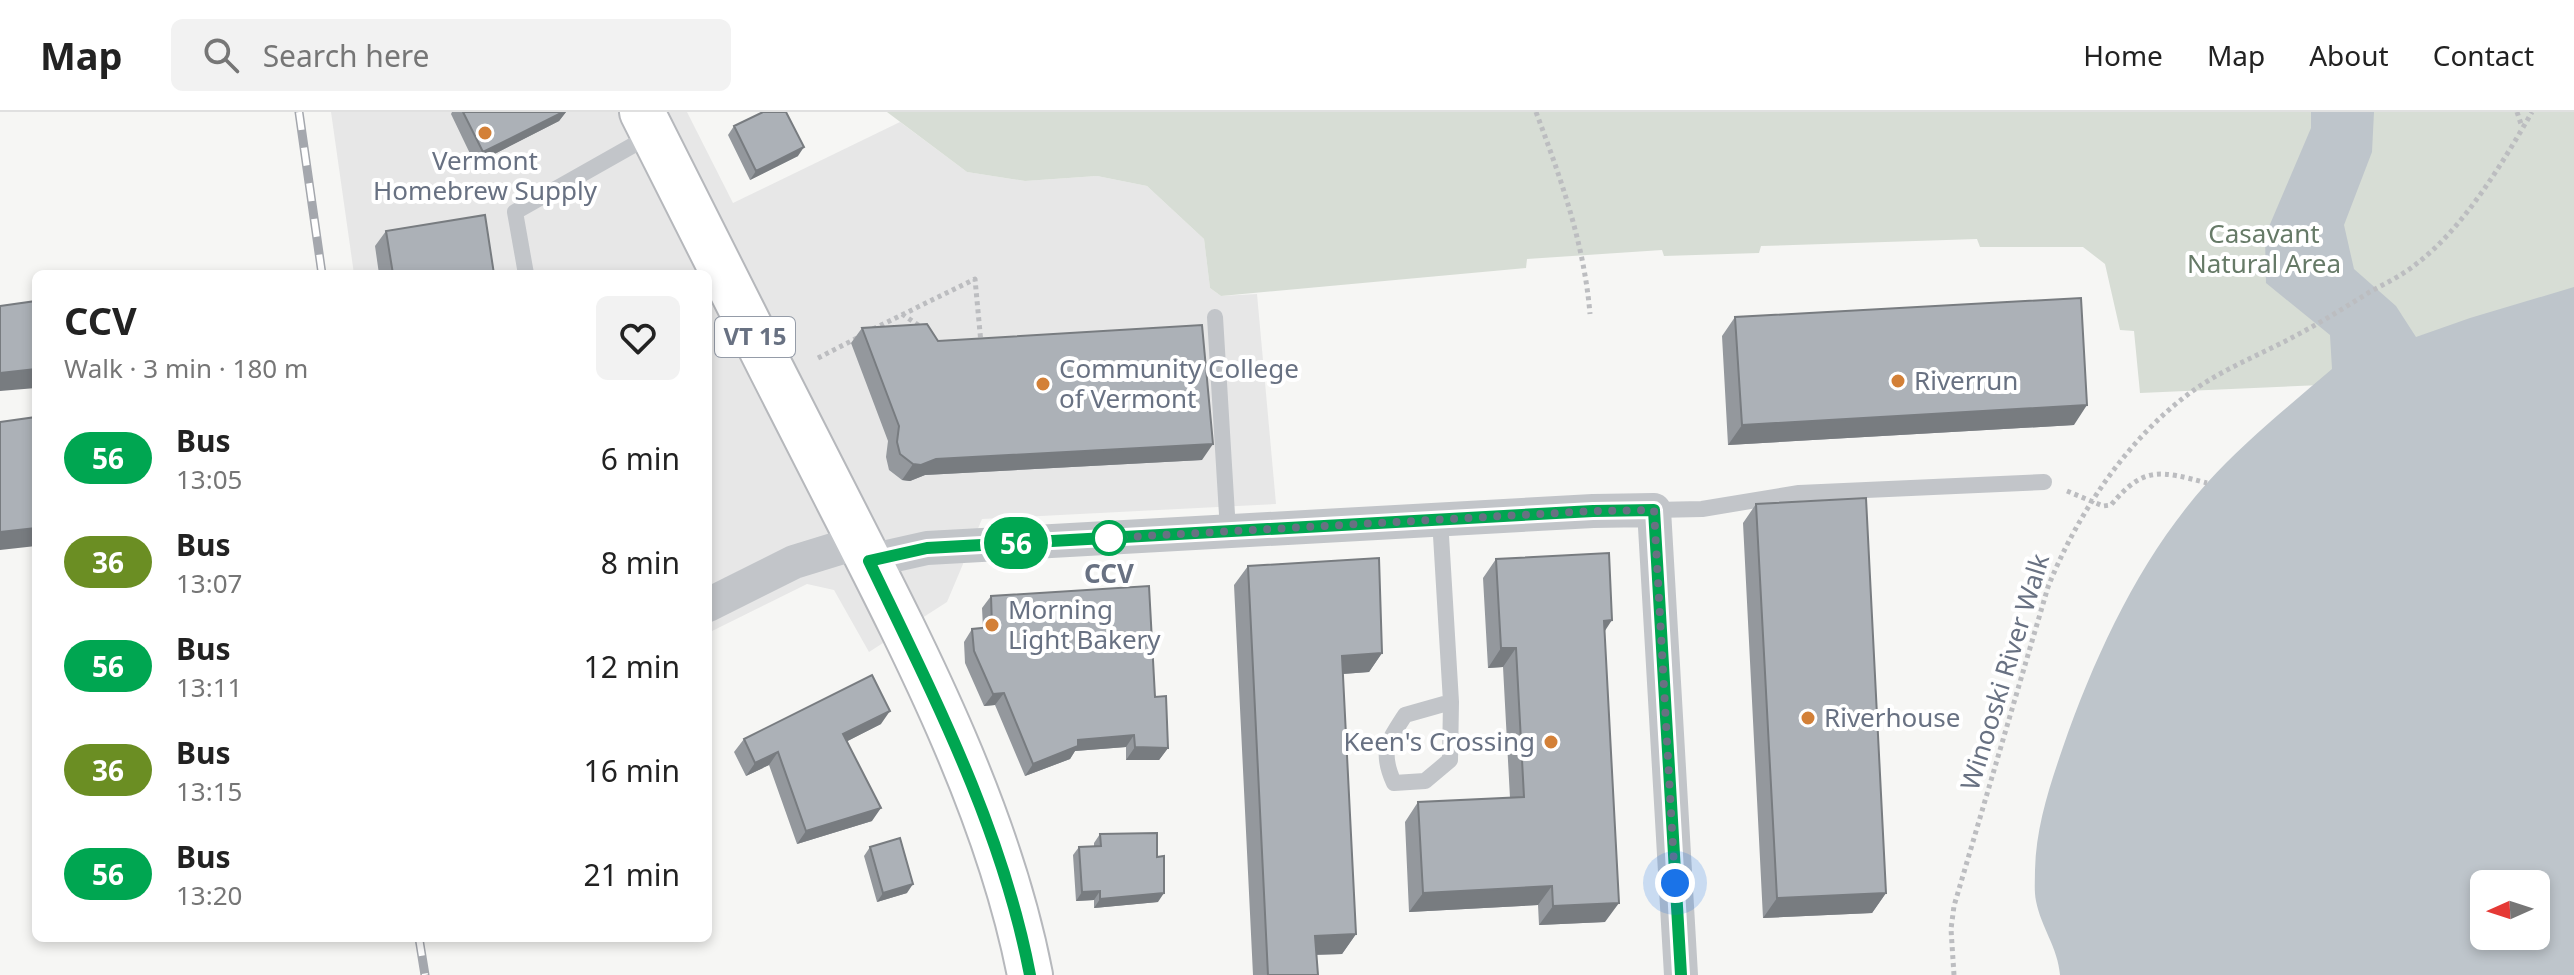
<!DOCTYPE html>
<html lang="en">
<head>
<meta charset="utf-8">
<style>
  body { margin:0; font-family:"Noto Sans",sans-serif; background:#f2f2f2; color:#222; height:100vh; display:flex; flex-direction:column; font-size:30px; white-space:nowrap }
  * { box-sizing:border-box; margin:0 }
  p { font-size:26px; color:#767676 }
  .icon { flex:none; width:44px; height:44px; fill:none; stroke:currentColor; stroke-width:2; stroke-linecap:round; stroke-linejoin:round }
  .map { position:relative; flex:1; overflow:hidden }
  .panel { position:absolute; left:32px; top:158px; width:680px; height:672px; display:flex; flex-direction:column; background:#fff; border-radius:12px; box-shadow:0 4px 12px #0003 }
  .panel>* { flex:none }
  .badge { padding:0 16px; border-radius:26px; font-size:28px; line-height:52px }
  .needle { width:52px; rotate:267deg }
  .tools { position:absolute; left:2470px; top:758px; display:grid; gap:16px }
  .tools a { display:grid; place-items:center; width:80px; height:80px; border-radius:12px; background:#fff; box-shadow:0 4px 12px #0003; font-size:40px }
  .you { position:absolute; width:40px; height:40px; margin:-20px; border:6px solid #fff; border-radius:50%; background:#1a73e8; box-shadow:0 0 0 12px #1a73e833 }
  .map>.badge { position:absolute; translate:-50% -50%; box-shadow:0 0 0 4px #fff }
  .round { display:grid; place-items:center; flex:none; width:84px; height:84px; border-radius:12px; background:#f2f2f2 }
  .head { display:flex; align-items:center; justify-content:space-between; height:136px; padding:0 32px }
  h1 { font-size:38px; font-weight:700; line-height:60px }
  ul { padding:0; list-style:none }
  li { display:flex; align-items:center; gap:24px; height:104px; padding:0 32px }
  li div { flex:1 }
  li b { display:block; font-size:30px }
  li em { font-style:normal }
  li .badge { min-width:88px; font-weight:700; text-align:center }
  header { display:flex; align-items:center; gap:48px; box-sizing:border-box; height:112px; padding:0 40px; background:#fff; border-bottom:2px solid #e0e0e0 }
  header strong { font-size:38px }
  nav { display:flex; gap:44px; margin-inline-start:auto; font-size:28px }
  .search { width:560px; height:72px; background:#f2f2f2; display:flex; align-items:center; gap:20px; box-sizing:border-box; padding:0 28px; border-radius:12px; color:#767676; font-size:30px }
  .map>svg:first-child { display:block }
  .built { fill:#e7e7e7 }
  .green { fill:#d7ddd5 }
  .water { fill:#bec5cb; fill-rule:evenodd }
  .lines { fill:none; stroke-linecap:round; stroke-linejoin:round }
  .primary-casing { stroke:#b6b8bc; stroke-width:48 }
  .path { stroke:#bcbdc0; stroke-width:5; stroke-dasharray:4 4; stroke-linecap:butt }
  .lane { stroke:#c2c5c9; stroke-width:16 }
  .street { stroke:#c2c5c9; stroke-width:34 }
  .primary { stroke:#fff; stroke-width:44 }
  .rail-casing { stroke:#a4a7ad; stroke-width:9 }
  .rail { stroke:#fff; stroke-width:6; stroke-dasharray:18; stroke-linecap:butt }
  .wall { fill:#94989d }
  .shaded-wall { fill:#787c80 }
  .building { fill:#acb1b7; stroke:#787c80; stroke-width:2 }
  .line-casing { stroke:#fff; stroke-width:18 }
  .line { stroke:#00a651; stroke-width:12 }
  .walk { stroke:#687182; stroke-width:8; stroke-dasharray:0 14.4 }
  .poi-dot { fill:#d38037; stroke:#fff; stroke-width:3 }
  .stop-dot { fill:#fff; stroke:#00a651; stroke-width:4 }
  .labels { text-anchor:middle; stroke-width:8; stroke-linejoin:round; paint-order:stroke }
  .shield { fill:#fff; stroke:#959ca8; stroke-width:2 }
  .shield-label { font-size:24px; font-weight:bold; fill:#687182 }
  .poi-label { font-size:26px; fill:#687182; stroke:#fff; text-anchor:start }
  .park-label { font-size:26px; fill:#667a67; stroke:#fff }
  .stop-label { font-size:26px; font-weight:bold; fill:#687182; stroke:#fff }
  .street-label { font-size:26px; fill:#687182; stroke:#fff }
</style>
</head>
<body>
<header>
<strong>Map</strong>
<div class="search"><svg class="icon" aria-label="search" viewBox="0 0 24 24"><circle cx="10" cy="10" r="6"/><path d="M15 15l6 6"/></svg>Search here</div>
<nav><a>Home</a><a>Map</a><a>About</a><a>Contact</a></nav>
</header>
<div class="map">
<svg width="2574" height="863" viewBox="0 0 2574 863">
  <rect width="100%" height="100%" fill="#f6f6f4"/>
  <path class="built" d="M331,0H687L733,91L900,10L967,60L1025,69L1097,64L1147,74L1204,127L1210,176L1221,184L1257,182L1276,392L982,407L947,490L869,540L834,478L807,472L708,521V162H354Z"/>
  <path class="green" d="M887,0H2574V262L2140,281L2134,219L2120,218L2105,152L2083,135H1980L1977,127L1761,134L1759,141L1664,144L1662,138L1527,147L1526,156L1221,184L1210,176L1204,127L1147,74L1097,64L1025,69L967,60Z"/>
  <path class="water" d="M2311,0H2374L2372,40L2344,113L2354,157L2396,194L2416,225L2470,206L2574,175V863H2060C2058,836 2041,815 2036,789C2034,779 2035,768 2035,758C2036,715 2049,676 2063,635C2096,541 2140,446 2207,371C2245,329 2289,294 2332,257L2330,223L2266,171L2265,124L2311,16ZM2484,772H2536V824H2484Z"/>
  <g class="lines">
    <g class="primary-casing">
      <path id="primary" d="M642,0C707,130 772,259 838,388C914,537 998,698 1030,863"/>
    </g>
    <path class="path" d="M1536,0C1561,67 1584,131 1590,202
      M2517,0L2522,15
      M902,202L921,215
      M873,217L975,167L981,231
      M818,246L861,224
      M2067,379L2103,394L2111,393C2144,353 2161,359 2207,371
      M1954,863L1951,817L1954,794L2048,475C2077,402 2129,324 2194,278C2225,256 2262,242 2295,224C2320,211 2344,196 2368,181C2384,172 2401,164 2415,153C2463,117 2502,52 2532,0"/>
    <path class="lane" d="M526,162L515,100L653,22
      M1215,205L1228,419
      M1654,398L1702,397L1799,381L2044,370
      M1440,407L1451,590L1450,648L1425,669L1394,671C1380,640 1387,631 1405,603L1451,590"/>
    <path class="street" d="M869,449L927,436L1593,399L1654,398L1681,863
      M708,493L794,450L859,430"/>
    <use href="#primary" class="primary"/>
    <g class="rail-casing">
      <path id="rail" d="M299,0L322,162
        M419,826L425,863"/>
    </g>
    <use href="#rail" class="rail"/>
  </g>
  <path class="wall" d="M452,0H566L559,9L475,52L451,2Z
    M734,14L798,44L750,68L728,23Z
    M386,119L494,162H379L375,134Z
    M1735,205L2074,313L1728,333L1722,224Z
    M862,216L938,229L1202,348L925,363L910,369L902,368L889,358L886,345L888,329L851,231Z
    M1756,392L1886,781L1872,801L1763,806L1743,411Z
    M1496,447L1605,519V810L1539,813L1538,793L1409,800L1405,710L1418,690L1510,686L1503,555L1488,556L1483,466Z
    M1248,454L1382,541L1369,560L1343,562L1356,822L1342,842L1316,843L1318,863H1253L1234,473Z
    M991,484L1155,585L1168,636L1159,648H1126V635L1075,639L1070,647L1025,664L995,593L984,594L965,551L964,530L972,517L983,516L982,496Z
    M881,612L847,629L872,709L797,732L769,653L746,664L734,640L744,627Z
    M1100,722L1158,790L1094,796V788L1076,789L1073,743L1079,735L1094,734V731Z
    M870,735L907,781L877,790L864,744Z"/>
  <path class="shaded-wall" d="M563,0H566L559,9L475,52L483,40Z
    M804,35L798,44L750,68L756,59Z
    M36,257V276L0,279V261Z
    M2087,293L2074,313L1728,333L1742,313Z
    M1213,332L1202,348L925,363L910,369L902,368L913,352L936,347Z
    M36,416V434L0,438V420Z
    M1612,508L1599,528L1604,509Z
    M1501,536H1516L1503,555L1488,556Z
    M1382,541L1369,560L1328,563L1342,544Z
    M1004,581L995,593L984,594L993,582Z
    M890,599L881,612L834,636L843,622Z
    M1134,623L1126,635L1075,639L1070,647L1025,664L1033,652L1078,628Z
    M1135,635L1168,636L1159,648H1126Z
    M778,640L769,653L746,664L755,651Z
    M881,696L872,709L797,732L806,719Z
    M913,772L907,781L877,790L883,781Z
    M1552,774L1538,793L1409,800L1423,781Z
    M1100,779L1094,788L1076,789L1082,780Z
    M1164,781L1158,790L1094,796L1100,787Z
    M1886,781L1872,801L1763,806L1777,786Z
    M1619,791L1605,810L1539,813L1553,794Z
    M1356,822L1342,842L1301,843L1315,824Z"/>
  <path class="building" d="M463,0H563L483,40Z
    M763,0H786L804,35L756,59L734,14Z
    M485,103L494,162H393L386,119Z
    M2081,186L2087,293L1742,313L1735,205Z
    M36,189V257L0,261V194Z
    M927,212L938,229L1202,213L1213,332L936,347L921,353L913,352L900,342L897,330L899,314L862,216Z
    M36,305V416L0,420V310Z
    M1866,386L1886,781L1777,786L1756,392Z
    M1609,441L1612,508L1604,509L1619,791L1553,794L1552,774L1423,781L1418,690L1524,685L1516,536H1501L1496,447Z
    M1379,446L1382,541L1342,544L1356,822L1315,824L1318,863H1268L1248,454Z
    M1149,474L1155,585L1166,584L1168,636L1135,635L1134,623L1078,628V634L1033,652L1004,581L993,582L974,539L972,517L992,515L991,484Z
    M872,563L890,599L843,622L881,696L806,719L778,640L755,651L744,627Z
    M1157,721V745L1164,744V781L1100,787V779L1082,780L1079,735L1101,734L1100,722Z
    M900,726L913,772L883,781L870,735Z"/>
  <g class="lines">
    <g class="line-casing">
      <path id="line" d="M1030,863C1002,716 933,583 869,449L927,436L1593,399L1654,398L1681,863"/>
    </g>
    <use href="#line" class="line"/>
    <path class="walk" d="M1109,426L1593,399L1654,398L1675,771"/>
  </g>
  <g class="poi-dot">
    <circle cx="485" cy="21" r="8"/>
    <circle cx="1898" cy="269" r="8"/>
    <circle cx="1043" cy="272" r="8"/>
    <circle cx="992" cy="513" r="8"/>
    <circle cx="1808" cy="606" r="8"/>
    <circle cx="1551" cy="630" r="8"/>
  </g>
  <circle class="stop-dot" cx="1109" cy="426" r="16"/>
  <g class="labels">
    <rect class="shield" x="715" y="205" width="80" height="40" rx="6"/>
    <g class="shield-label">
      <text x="755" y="233">VT 15</text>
    </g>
    <g class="poi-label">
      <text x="485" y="58" text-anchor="middle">Vermont<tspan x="485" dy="30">Homebrew Supply</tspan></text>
      <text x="1059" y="266">Community College<tspan x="1059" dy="30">of Vermont</tspan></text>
      <text x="1914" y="278">Riverrun</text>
      <text x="1008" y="507">Morning<tspan x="1008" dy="30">Light Bakery</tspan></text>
      <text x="1824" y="615">Riverhouse</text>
      <text x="1535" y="639" text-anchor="end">Keen's Crossing</text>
    </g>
    <g class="park-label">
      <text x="2264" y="131">Casavant<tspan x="2264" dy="30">Natural Area</tspan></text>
    </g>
    <g class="stop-label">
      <text x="1109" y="471">CCV</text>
    </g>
    <g class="street-label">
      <text transform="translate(2005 560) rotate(-73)" y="9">Winooski River Walk</text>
    </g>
  </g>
</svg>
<div class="tools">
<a><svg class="needle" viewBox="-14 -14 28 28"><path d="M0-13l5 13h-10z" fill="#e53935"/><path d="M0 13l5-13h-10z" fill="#767676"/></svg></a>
</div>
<div class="you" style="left:1675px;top:771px"></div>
<b class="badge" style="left:1016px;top:431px;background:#00a651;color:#fff">56</b>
<section class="panel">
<div class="head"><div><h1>CCV</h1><p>Walk · 3 min · 180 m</p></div><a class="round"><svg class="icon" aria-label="heart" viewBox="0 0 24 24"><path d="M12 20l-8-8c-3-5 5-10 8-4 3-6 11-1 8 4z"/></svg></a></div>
<ul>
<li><span class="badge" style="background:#00a651;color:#fff">56</span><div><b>Bus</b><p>13:05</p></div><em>6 min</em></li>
<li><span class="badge" style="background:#6b8e23;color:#fff">36</span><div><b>Bus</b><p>13:07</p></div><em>8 min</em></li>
<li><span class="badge" style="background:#00a651;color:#fff">56</span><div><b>Bus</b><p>13:11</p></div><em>12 min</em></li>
<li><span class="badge" style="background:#6b8e23;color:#fff">36</span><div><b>Bus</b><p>13:15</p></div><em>16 min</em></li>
<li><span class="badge" style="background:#00a651;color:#fff">56</span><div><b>Bus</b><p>13:20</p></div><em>21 min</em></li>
</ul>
</section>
</div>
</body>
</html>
